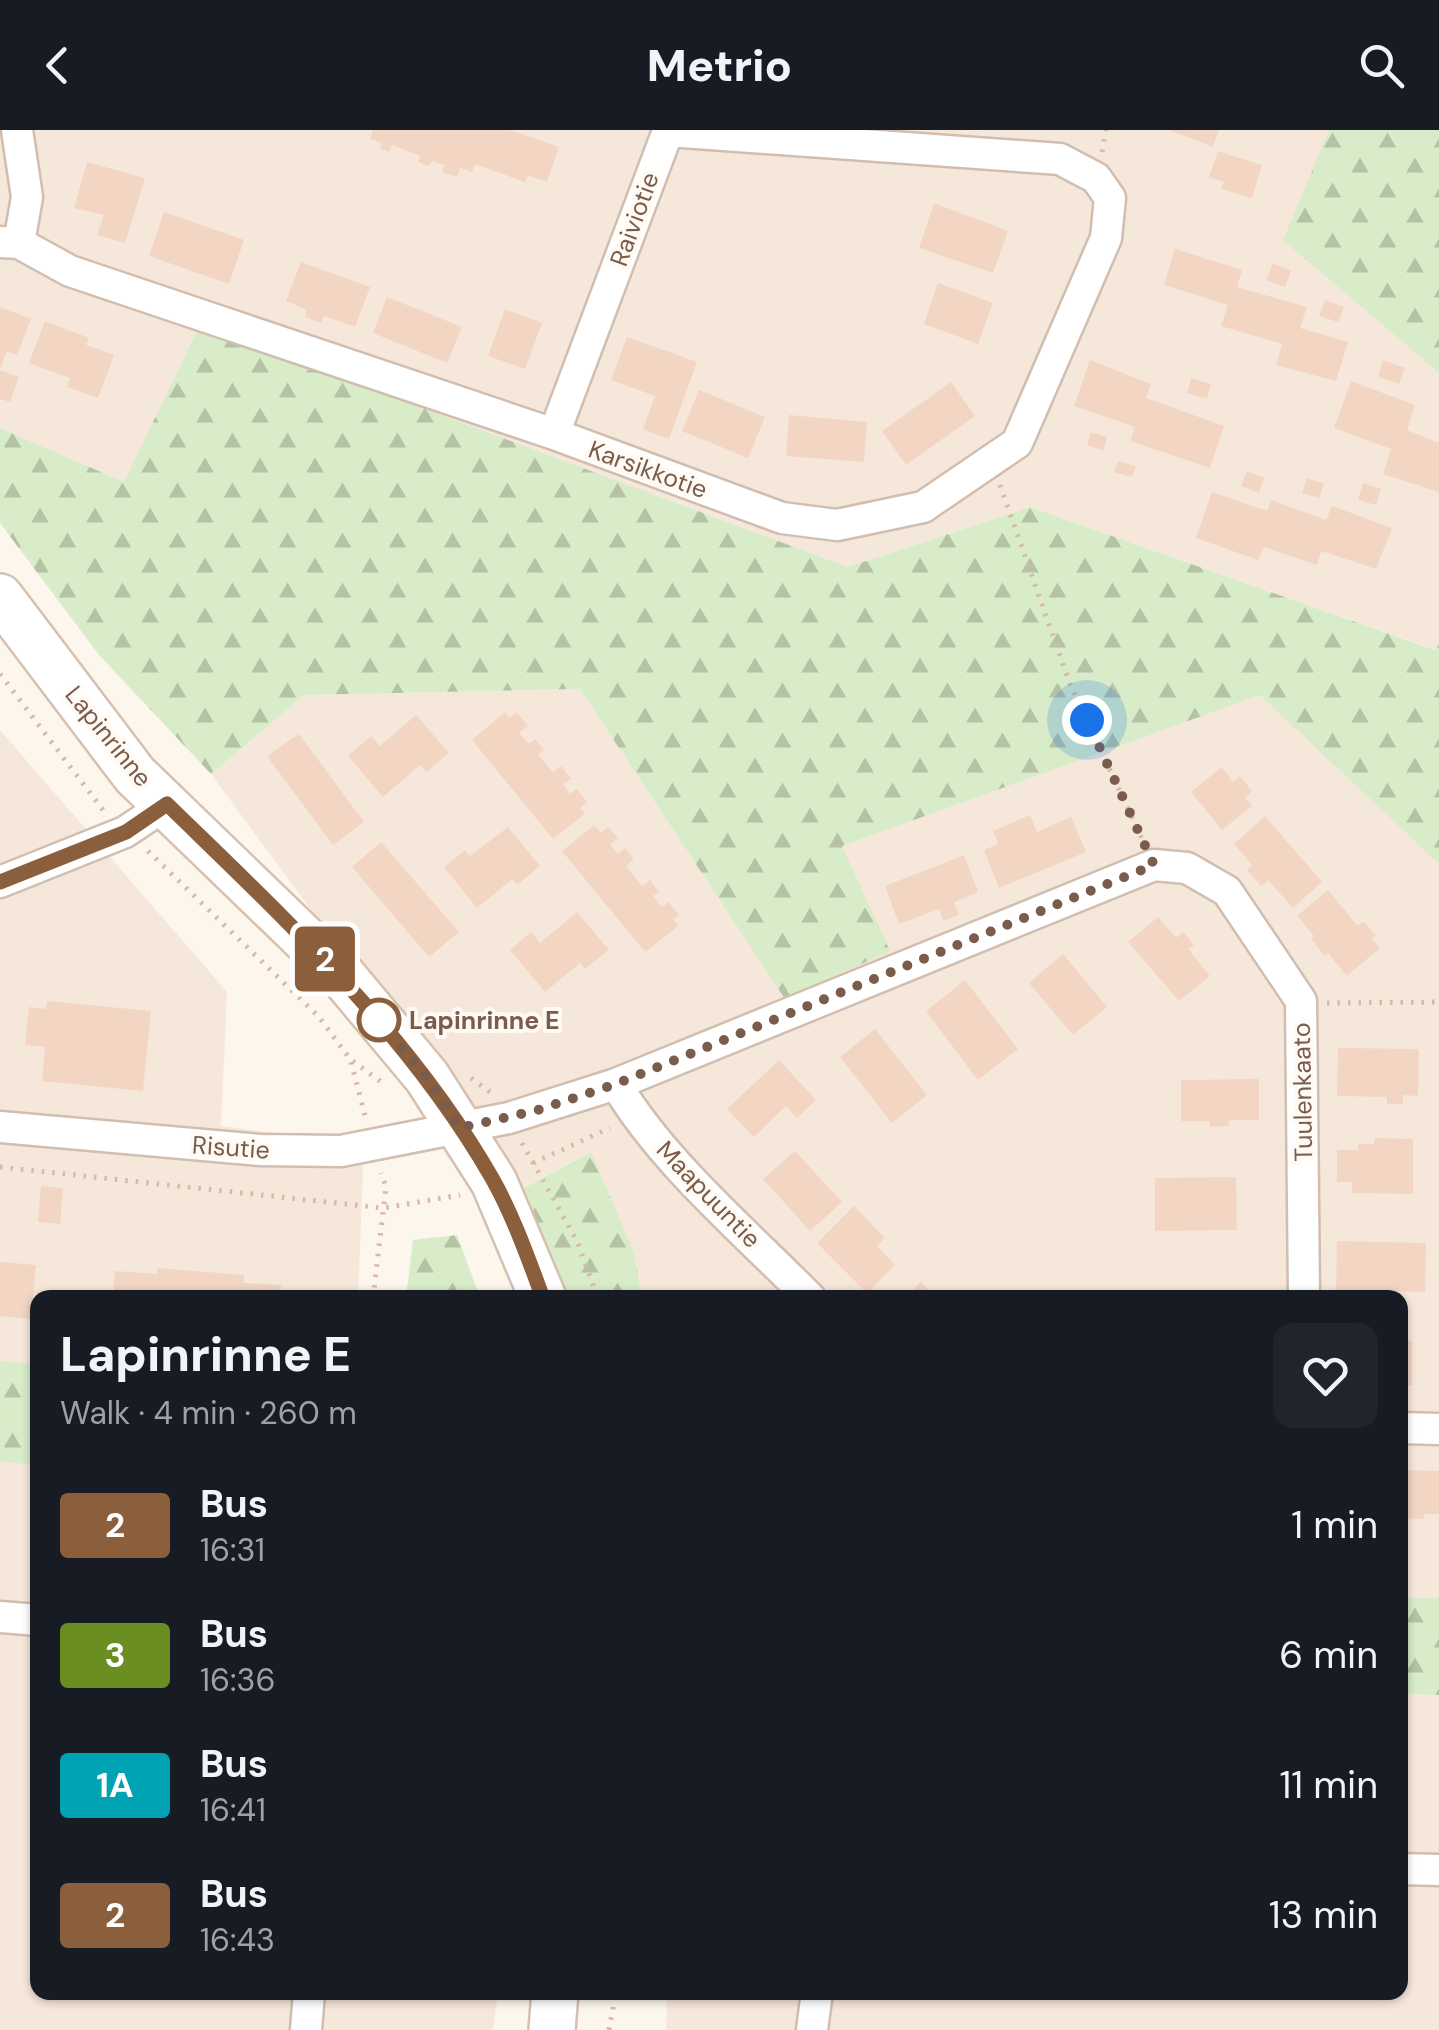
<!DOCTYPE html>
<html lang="en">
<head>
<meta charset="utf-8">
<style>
  body { margin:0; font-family:"DM Sans",sans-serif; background:#20242c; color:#f1f3f6; height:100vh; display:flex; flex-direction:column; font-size:38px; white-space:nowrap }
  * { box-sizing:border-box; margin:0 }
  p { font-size:32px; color:#9ea1a6 }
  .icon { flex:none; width:55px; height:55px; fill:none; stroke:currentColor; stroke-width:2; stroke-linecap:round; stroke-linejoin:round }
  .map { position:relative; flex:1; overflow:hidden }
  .details { position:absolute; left:30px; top:1160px; width:1378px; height:710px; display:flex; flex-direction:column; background:#171b24; border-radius:20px; box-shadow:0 2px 8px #0004 }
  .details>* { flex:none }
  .badge { padding:0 20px; border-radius:8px; font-size:35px; line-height:65px }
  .you { position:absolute; width:50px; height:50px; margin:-25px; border:8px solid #fff; border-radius:50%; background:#1a73e8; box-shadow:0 0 0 15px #1a73e833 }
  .map>.badge { position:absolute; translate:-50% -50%; box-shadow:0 0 0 5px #fff }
  .round { display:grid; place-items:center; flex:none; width:105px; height:105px; border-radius:20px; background:#20242c }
  .head { display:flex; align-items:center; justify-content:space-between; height:170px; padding:0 30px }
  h1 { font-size:48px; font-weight:800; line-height:75px }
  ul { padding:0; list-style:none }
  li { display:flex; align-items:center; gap:30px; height:130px; padding:0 30px }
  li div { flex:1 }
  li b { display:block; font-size:38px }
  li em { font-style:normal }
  li .badge { min-width:110px; font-weight:700; text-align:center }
  header { display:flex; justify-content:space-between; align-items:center; height:130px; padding:0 30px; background:#171b24; font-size:45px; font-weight:800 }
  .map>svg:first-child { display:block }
  .residential { fill:#f5e8da }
  .forest { fill:url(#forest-firs) }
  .building { fill:#f3d5c3 }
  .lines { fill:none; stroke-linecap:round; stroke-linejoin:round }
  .street-casing { stroke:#d1beb0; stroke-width:35 }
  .secondary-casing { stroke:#d6c0b0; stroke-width:50 }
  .path { stroke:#d9b8a5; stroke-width:5; stroke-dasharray:2.5 8; stroke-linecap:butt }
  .street { stroke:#fff; stroke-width:30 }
  .secondary { stroke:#fff; stroke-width:45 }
  .line-casing { stroke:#fff; stroke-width:22 }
  .line { stroke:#8b5e3c; stroke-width:15 }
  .walk { stroke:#7a5c4d; stroke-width:10; stroke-dasharray:0 18 }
  .stop-dot { fill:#fff; stroke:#8b5e3c; stroke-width:5 }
  .labels { text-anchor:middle; stroke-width:8; stroke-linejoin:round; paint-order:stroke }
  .street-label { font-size:25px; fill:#7a5c4d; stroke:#fffaf3 }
  .stop-label { font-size:25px; font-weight:bold; fill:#7a5c4d; stroke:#fffaf3; text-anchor:start }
</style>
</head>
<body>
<header><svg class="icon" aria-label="back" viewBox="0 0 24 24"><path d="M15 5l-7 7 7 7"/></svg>Metrio<svg class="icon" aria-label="search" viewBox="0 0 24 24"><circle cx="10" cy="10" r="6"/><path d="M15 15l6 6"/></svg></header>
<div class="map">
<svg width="1439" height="1900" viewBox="0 0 1439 1900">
  <defs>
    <pattern id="forest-firs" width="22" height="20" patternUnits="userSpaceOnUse" patternTransform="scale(2.5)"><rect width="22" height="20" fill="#d8ecc9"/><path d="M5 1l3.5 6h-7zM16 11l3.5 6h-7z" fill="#b4c2a5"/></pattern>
  </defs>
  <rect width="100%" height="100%" fill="#fdf6ec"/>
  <path class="residential" d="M0,0H1329L1284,110L1439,243V514L1436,520L1030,377L848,437L201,196L124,352L0,298Z
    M580,559L785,869L842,716L1261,564L1439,734V1468H1400V1168L642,1167L634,1122L590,1022L511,1065L437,951L211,644L304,565Z
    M0,600L227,862L221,996L364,1014L358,1167L38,1168L37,1234L0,1231Z
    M0,1331L37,1336L38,1862L498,1863L493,1900H0Z
    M1400,1564L1439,1565V1900H666L667,1863L1400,1862Z"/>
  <path class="forest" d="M1329,0H1439V243L1283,110Z
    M200,195L848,437L1030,377L1435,520L1439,514V734L1260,565L842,716L890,821L785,869L580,559L304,565L211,644L99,525L0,393V298L124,352Z
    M591,1022L634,1122L642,1167H565L511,1065Z
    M457,1105L480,1167H406L413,1110Z
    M0,1231L37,1234V1336L0,1331Z
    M1400,1468H1439V1565L1400,1564Z"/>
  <path class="building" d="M373,0H510L559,17L547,52L528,45L525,52L475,34L472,42L460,38L457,47L442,42L445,35L432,31L428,36L418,32L420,26L392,15L389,22L380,19L382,13L370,9Z
    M1169,0H1219L1213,17Z
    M1218,21L1262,35L1252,68L1221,59L1224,52L1209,47Z
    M87,32L145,48L125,113L97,105L104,85L74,78Z
    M934,73L1008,101L993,143L919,118Z
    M164,82L244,110L229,154L149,126Z
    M1175,119L1242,140L1237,157L1307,177L1300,198L1348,212L1336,251L1276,235L1282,214L1221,196L1228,175L1164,155Z
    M301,132L370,157L355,197L324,186L321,193L305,187L307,180L286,171Z
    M1273,133L1291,141L1285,157L1266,150Z
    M938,153L993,173L978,214L924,194Z
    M387,167L462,197L447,233L373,203Z
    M1325,170L1344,177L1338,192L1319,186Z
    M0,177L31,189L17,225L7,221L0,239Z
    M505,179L542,193L525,239L488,226Z
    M45,191L89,208L86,215L114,225L98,268L67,257L70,248L29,233Z
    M627,207L697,232L669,309L643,299L655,266L611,250Z
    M1090,230L1151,254L1146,268L1224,296L1210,338L1130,311L1135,297L1074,276Z
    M1383,230L1405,238L1399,254L1378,247Z
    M0,240L19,247L10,272L0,269Z
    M1191,248L1211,254L1207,269L1187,263Z
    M1351,251L1415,275L1407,300L1439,313V362L1383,344L1391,319L1334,298Z
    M951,252L975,286L906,335L882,301Z
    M699,260L765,287L748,328L682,301Z
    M789,285L867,292L864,332L786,326Z
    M1091,302L1107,307L1103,321L1087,315Z
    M1118,331L1136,336L1132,347L1114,342Z
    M1247,341L1264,348L1259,363L1241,356Z
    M1307,348L1324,354L1319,368L1302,363Z
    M1363,353L1381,359L1376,375L1358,370Z
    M1212,362L1267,381L1271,370L1326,390L1332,376L1392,398L1376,439L1321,421L1317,435L1264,417L1258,430L1196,408Z
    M505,582L509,588L517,582L528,596L519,603L529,614L535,609L544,620L538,625L553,642L561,636L571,649L563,654L570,664L577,659L587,672L580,678L585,684L553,709L472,610Z
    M416,585L449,623L426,642L420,635L383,667L348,626L371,606L380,616Z
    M299,604L364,692L333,715L267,626Z
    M1222,637L1233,652L1240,646L1252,661L1245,668L1252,676L1222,700L1191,662Z
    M1030,685L1037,702L1071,687L1086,722L999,758L984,720L998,714L993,701Z
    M1265,686L1322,752L1293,778L1268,750L1261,756L1247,740L1252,735L1234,714Z
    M594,695L601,703L608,697L618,708L610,715L618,724L625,718L634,729L626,736L642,756L650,750L659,762L653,766L662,777L668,772L679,785L673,789L678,796L645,822L562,721Z
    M508,697L540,736L517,755L512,749L477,778L444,737L465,720L470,726Z
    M381,712L459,802L429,827L352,737Z
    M964,725L978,762L954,772L959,785L943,791L939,779L899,794L885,756Z
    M1328,760L1357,795L1364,792L1376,806L1372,809L1380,818L1347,846L1328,823L1325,826L1311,809L1314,806L1297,786Z
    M577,782L609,820L585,839L580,833L545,862L510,820L531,802L540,813Z
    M1158,787L1176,808L1183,802L1194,815L1188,819L1210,846L1179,871L1128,812Z
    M1063,824L1107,877L1073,905L1029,853Z
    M965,850L1018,919L978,950L926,881Z
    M47,871L151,881L143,961L42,951L45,917L25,915L29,877L46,879Z
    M875,899L927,965L892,993L840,927Z
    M1338,918L1419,919L1418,966L1403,965V974H1387V967L1337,966Z
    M779,930L816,970L797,988L786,976L754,1007L727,979Z
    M1259,949V990H1229V996L1210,997V991H1181V950Z
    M1375,1008L1413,1009V1064L1352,1063V1052H1337V1020H1358V1014H1374Z
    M795,1021L842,1072L810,1101L763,1049Z
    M1236,1047L1237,1100L1155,1101V1048Z
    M41,1056L63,1058L60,1094L38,1092Z
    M854,1076L885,1108L877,1116L895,1135L867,1163L817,1113Z
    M1337,1111L1426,1113L1425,1162L1336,1160Z
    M0,1132L36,1135L31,1189L0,1186Z
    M157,1138L244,1145V1153L281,1155L280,1168H113L115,1141L157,1144Z
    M921,1152L935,1168H904Z
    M1400,1210L1412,1211V1255H1400Z
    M1400,1340L1439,1341V1384H1424V1389L1400,1388Z"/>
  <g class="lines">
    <g class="street-casing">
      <path id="street" d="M17,0L27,67L19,113
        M0,112L19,113L70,141L554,304L782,388L837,395L923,377L1017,313L1106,108L1110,68L1096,48L1060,29L668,1L554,304
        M0,752L125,702L167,674
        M616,954C662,1032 746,1103 810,1168
        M0,997L260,1020L341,1021L509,988L616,954L1154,735L1187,738L1227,761L1301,871L1304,1168
        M1400,1298L1439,1299
        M0,1487L38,1490
        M1400,1739L1439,1740
        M306,1900L309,1862
        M812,1900L817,1862"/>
    </g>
    <g class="secondary-casing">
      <path id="secondary" d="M0,467L135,645L341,844L427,947L494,1052L543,1168
        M552,1900L555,1862"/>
    </g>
    <path class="path" d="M1102,22L1106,0
      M1000,355L1070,554L1143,711
      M0,544L103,680
      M148,721L319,887L350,929L385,955
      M1327,873L1439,872
      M351,932L366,989
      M471,948L490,962
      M522,1013L577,1111L598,1168
      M533,1033L610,998
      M0,1037L383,1078L460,1065
      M373,1168L386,1057L381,1043
      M609,1900L616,1862"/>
    <use href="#street" class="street"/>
    <use href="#secondary" class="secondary"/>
  </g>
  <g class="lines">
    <g class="line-casing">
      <path id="line" d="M0,752L126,702L167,674C286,790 408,902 492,1048C513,1085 528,1128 543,1168"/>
    </g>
    <use href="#line" class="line"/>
    <path class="walk" d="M379,890L427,948L460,998L538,980L616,954L1154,735L1087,590"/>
  </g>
  <circle class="stop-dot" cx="379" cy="890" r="20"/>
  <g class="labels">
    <g class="street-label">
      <text transform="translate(634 89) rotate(-70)" y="9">Raiviotie</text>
      <text transform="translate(648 339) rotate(20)" y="9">Karsikkotie</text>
      <text transform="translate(109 606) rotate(51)" y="9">Lapinrinne</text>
      <text transform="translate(1302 962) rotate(-91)" y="9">Tuulenkaato</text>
      <text transform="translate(231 1017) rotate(4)" y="9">Risutie</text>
      <text transform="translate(709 1064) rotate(46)" y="9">Maapuuntie</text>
    </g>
    <g class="stop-label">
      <text x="409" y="899">Lapinrinne E</text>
    </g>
  </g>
</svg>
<div class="you" style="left:1087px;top:590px"></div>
<b class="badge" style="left:325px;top:829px;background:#8b5e3c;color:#fff">2</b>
<section class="details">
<div class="head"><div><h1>Lapinrinne E</h1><p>Walk · 4 min · 260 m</p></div><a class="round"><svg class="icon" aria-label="heart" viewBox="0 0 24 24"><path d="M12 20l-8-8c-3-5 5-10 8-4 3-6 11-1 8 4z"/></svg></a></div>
<ul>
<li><span class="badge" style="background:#8b5e3c;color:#fff">2</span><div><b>Bus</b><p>16:31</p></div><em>1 min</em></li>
<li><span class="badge" style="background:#6b8e23;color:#fff">3</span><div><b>Bus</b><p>16:36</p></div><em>6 min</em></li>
<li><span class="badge" style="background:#00a3b4;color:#fff">1A</span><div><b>Bus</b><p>16:41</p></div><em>11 min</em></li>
<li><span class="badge" style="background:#8b5e3c;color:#fff">2</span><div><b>Bus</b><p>16:43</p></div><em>13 min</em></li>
</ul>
</section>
</div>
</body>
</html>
